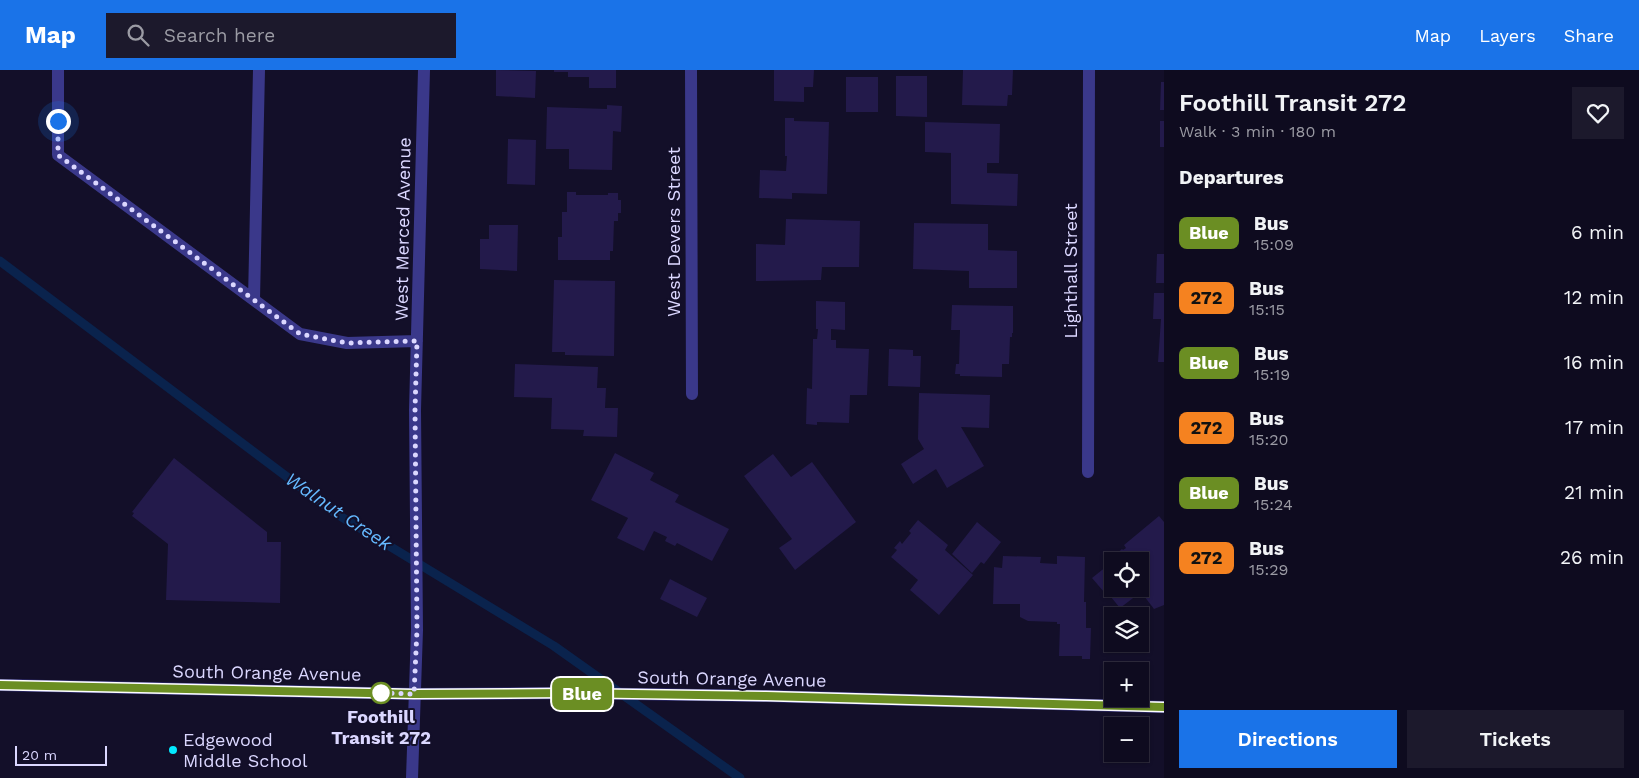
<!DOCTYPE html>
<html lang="en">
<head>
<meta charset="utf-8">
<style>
  body { margin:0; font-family:"Work Sans",sans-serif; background:#1c192c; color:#f1f3f6; height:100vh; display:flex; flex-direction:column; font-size:19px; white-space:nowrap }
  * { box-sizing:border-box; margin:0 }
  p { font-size:16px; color:#9b9ba4 }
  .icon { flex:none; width:28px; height:28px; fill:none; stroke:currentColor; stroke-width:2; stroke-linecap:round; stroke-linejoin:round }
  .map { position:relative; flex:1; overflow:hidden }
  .drawer { display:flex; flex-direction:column; background:#0e0b1f; width:475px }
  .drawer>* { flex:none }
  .badge { padding:0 10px; border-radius:8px; font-size:18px; line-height:32px }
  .tools { position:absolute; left:1104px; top:482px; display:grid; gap:10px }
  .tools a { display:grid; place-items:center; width:45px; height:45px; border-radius:0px; background:#0e0b1f; box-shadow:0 1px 4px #0004,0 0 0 1px #2e2b3d; font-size:25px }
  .scale { position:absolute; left:15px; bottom:12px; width:92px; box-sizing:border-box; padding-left:5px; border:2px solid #dbd7ff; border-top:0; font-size:14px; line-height:18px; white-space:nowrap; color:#dbd7ff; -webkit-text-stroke:4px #130f29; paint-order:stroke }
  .you { position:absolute; width:25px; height:25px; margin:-12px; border:4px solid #fff; border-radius:50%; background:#1a73e8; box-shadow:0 0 0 8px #1a73e833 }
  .map>.badge { position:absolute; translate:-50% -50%; box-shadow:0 0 0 2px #fff }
  h2 { padding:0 15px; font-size:19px; line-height:45px }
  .round { display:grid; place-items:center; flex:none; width:52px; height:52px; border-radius:0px; background:#1c192c }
  .summary { display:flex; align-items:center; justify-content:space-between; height:85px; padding:0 15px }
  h1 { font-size:24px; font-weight:600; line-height:38px }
  .button { display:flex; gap:10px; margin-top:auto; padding:10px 15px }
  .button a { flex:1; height:58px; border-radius:0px; background:#1a73e8; color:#fff; font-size:20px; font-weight:600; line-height:58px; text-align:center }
  .button a+a { background:#1c192c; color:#f1f3f6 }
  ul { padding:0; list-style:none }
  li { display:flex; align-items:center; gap:15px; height:65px; padding:0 15px }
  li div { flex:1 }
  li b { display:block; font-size:19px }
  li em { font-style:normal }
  li .badge { min-width:55px; font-weight:700; text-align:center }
  header { display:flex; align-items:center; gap:30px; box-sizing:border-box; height:70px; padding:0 25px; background:#1a73e8; color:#fff }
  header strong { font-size:24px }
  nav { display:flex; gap:28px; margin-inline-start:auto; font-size:18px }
  .search { width:350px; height:45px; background:#1c192c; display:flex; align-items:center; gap:12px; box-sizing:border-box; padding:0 18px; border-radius:0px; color:#9b9ba4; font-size:19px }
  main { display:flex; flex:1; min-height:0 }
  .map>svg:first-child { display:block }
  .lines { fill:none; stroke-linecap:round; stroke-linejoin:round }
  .stream { stroke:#0a234d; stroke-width:9 }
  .building { fill:#231a4b; fill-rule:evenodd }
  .minor { stroke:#3a388a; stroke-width:12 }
  .line-casing { stroke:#fff; stroke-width:11 }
  .line { stroke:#6b8e23; stroke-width:8 }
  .walk { stroke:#dbd7ff; stroke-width:5; stroke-dasharray:0 9 }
  .stop-dot { fill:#fff; stroke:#6b8e23; stroke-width:2.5 }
  .poi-dot { fill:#03e9ff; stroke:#130f29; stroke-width:2 }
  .labels { text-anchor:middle; stroke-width:4; stroke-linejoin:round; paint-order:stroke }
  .street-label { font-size:18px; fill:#dbd7ff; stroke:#130f29 }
  .stop-label { font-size:18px; font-weight:bold; fill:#dbd7ff; stroke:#130f29 }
  .poi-label { font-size:18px; fill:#dbd7ff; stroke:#130f29; text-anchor:start }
  .water-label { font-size:19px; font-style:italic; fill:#65b9ff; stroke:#130f29 }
</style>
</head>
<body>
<header>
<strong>Map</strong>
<div class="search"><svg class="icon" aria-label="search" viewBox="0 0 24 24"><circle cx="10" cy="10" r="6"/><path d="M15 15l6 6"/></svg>Search here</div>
<nav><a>Map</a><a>Layers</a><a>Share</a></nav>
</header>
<main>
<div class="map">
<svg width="1164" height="708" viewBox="0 0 1164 708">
  <rect width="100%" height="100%" fill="#130f29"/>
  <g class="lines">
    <path class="stream" d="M0,191L335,443L554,576L740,708"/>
  </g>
  <path class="building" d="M496,0L536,1L535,28L496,26Z
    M554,0H616V18H589V7H568V2H554Z
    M774,0H814L813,17H804V32L774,31Z
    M963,0H1013L1012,25H1008L1007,36L962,35Z
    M896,6H927V47L896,46Z
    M846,7H878V42H846Z
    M1161,12H1164V40H1160Z
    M607,35L622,36L621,62L613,61L612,100L569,99V79H546L547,37L607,39Z
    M785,48H794V51L829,52L827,124L792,123V129L759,128L760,100L786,101L787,86H785Z
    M1160,51H1164V77H1160Z
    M925,52L1000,54L999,93H987V103L1018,104L1017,136L951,134V83L925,82Z
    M508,69L536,70L535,115L507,114Z
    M567,122H576V125H608V123H618V130H621V143H618V151H614L613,181H610V190H558V167H562V142H567Z
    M786,149L860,151L859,197H822L821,210L756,211V174L785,175Z
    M914,153L988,154V180L1017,181V218H969V201L913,199Z
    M489,155H518L517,201L480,199V169H489Z
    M1157,184H1164V213H1156Z
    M554,210L615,211L614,286L565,285V282H552Z
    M1154,223H1164V292H1158L1161,249H1153Z
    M816,231L845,232V260L831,259V270H836V278L869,279L867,325H850L849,353L817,352V355L806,354L807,318L812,319L813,269H817L818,259H816Z
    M952,235L1013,236V263H1012V267H1010L1009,294H1002V307L960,306V304H955L956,294H959L960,260H951Z
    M889,279L913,280V286H921L920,317L888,316Z
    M515,294L598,297L597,318H606L605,338H618L617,367L583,366L584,360L551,359L552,328L514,327Z
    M919,323L990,325L989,358L961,357L984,396L947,418L936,399L913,414L901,394L924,379L918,369Z
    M615,383L654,403L650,410L679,425L675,432L729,459L712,491L677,473L675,476L665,471L667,467L654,461L644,481L617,468L628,448L591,430Z
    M773,384L791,407L812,392L856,452L795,500L779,478L792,469L744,406Z
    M174,388L267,462V472H281L280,533L166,530L168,474L132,446L134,443L132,442Z
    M1159,446L1164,452V535L1154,539L1141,522L1120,538L1106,521L1104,522L1092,508L1107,496L1105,493L1122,479L1123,480L1126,478L1124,475ZM1112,491H1140V519H1112Z
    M918,450L948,475L945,480L973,505L939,545L910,520L918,510L891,487L897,480L894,478L900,471L902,474L911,463L909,461Z
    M977,452L1001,472L984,494L981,492L972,503L952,484Z
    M1003,486L1041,487L1040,493L1057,494V486L1085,487L1084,532H1086V558H1091L1090,589H1082V586H1059L1060,554H1057V552L1028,551L1020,547V534H993L994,497L1002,498Z
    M670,509L707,528L697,547L660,529Z"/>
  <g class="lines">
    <path class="minor" d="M58,0V85L300,264L347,273L417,271
      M691,0L692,324
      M254,229L259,0
      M1088,402L1089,0
      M0,615L414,624L568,623L766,626L1164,637
      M412,708L417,560L415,340L424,0"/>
  </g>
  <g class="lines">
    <g class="line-casing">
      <path id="line" d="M0,615L414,624L568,623L766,626L1164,637"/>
    </g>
    <use href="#line" class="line"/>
    <path class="walk" d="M58,51V85L300,264L347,273L417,271L415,340L417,560L414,624L381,623"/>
  </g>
  <circle class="stop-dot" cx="381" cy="623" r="10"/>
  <circle class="poi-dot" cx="173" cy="680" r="5"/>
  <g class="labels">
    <g class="street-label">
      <text transform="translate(403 159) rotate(-89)" y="6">West Merced Avenue</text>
      <text transform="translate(674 162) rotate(-90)" y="6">West Devers Street</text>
      <text transform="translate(1071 201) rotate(-90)" y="6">Lighthall Street</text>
      <text transform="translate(267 603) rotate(1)" y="6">South Orange Avenue</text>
      <text transform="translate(732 609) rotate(1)" y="6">South Orange Avenue</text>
    </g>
    <g class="stop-label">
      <text x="381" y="653">Foothill<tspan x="381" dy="21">Transit 272</tspan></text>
    </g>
    <g class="poi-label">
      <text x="183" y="676">Edgewood<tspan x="183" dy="21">Middle School</tspan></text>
    </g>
    <g class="water-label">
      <text transform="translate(339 441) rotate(34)" y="7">Walnut Creek</text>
    </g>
  </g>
</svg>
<div class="tools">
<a><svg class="icon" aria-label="locate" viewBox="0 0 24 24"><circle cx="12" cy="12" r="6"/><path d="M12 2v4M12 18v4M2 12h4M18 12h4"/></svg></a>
<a><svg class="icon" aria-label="layers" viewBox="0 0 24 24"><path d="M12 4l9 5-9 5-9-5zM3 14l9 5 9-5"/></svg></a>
<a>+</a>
<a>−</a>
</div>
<div class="scale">20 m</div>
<div class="you" style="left:58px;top:51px"></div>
<b class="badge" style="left:582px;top:624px;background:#6b8e23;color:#fff">Blue</b>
</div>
<section class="drawer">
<div class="summary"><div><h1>Foothill Transit 272</h1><p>Walk · 3 min · 180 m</p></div><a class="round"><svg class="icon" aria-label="heart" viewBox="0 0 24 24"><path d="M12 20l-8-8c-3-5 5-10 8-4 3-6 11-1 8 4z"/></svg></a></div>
<h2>Departures</h2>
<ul>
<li><span class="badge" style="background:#6b8e23;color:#fff">Blue</span><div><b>Bus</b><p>15:09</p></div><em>6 min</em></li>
<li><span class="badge" style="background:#f58220;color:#111">272</span><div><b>Bus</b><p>15:15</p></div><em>12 min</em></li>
<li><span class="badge" style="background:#6b8e23;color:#fff">Blue</span><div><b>Bus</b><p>15:19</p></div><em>16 min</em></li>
<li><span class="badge" style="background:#f58220;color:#111">272</span><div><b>Bus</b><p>15:20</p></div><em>17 min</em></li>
<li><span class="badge" style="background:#6b8e23;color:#fff">Blue</span><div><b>Bus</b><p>15:24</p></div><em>21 min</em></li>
<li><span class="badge" style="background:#f58220;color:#111">272</span><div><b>Bus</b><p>15:29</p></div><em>26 min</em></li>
</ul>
<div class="button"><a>Directions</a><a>Tickets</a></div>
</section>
</main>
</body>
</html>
